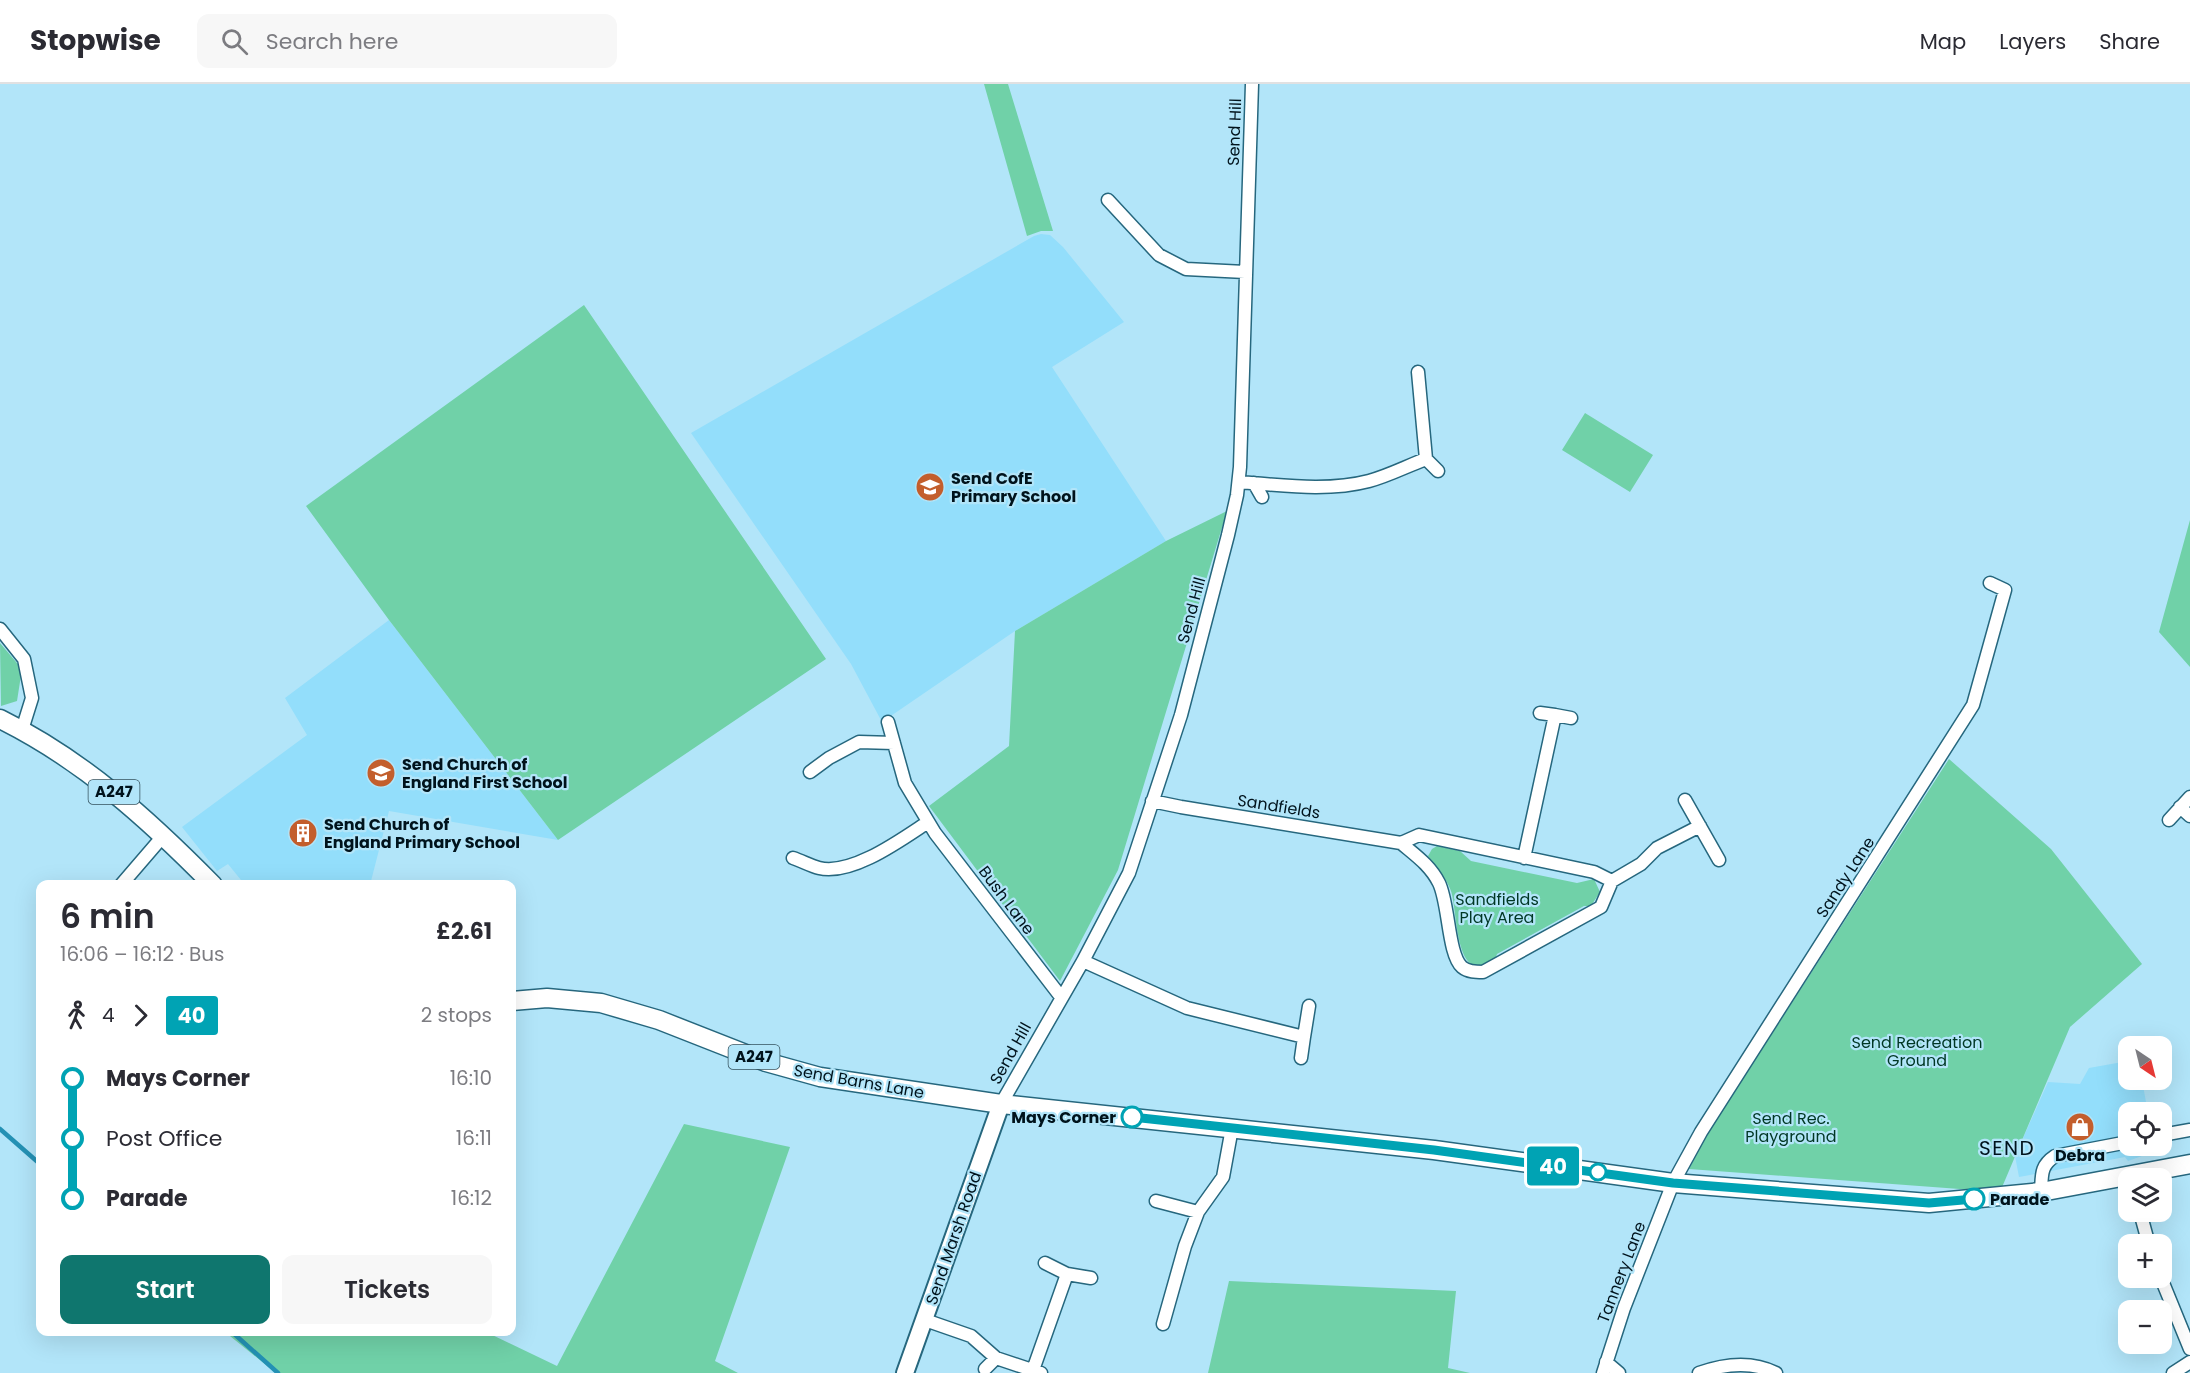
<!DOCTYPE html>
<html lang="en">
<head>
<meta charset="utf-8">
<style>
  body { margin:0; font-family:Poppins,sans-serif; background:#f7f7f7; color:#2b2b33; height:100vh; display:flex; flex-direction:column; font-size:22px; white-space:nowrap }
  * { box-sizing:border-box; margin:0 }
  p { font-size:20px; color:#7c7c81 }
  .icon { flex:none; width:33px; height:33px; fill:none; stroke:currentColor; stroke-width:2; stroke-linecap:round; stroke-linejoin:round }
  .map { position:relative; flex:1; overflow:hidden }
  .details { position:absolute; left:36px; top:796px; width:480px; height:456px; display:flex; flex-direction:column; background:#fff; border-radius:12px; box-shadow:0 6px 24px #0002 }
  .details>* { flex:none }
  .badge { padding:0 12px; border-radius:4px; font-size:21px; line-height:39px }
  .needle { width:39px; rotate:145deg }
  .buttons { position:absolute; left:2118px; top:952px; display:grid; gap:12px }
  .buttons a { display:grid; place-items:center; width:54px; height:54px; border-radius:12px; background:#fff; box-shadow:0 6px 24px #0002; font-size:30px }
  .map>.badge { position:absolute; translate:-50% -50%; box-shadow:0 0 0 3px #fff }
  .legs { display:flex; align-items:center; gap:9px; height:66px; padding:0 24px; font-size:20px }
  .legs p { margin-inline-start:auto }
  .overview { display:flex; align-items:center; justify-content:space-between; height:102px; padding:0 24px }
  h1 { font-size:33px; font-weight:600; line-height:45px }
  .action { display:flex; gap:12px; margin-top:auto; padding:12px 24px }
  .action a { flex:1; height:69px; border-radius:12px; background:#0f766e; color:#fff; font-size:24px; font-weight:600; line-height:69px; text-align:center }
  .action a+a { background:#f7f7f7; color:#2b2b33 }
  ul { padding:0 24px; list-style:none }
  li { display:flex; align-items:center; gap:21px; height:60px; font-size:22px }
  li i { display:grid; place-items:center; width:9px; height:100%; margin:0 8px; background:currentColor }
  li i::after { content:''; width:15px; height:15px; margin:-8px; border:4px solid; border-radius:50%; background:#fff }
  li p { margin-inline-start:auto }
  li:first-child i { background:linear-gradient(#0000 50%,currentColor 0) }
  li:last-child i { background:linear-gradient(currentColor 50%,#0000 0) }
  header { display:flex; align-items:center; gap:36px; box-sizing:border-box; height:84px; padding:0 30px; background:#fff; border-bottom:2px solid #e1e1e2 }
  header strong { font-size:28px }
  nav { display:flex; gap:33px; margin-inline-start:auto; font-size:21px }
  .search { width:420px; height:54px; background:#f7f7f7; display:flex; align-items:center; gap:15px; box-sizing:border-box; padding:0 21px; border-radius:12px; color:#7c7c81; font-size:22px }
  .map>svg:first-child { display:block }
  .built { fill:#93defb }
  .green { fill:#70d1a8 }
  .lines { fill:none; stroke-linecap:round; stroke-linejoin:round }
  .stream { stroke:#2491b4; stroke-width:4.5 }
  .street-casing { stroke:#26677e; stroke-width:15 }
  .secondary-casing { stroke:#26677e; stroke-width:20 }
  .primary-casing { stroke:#26677e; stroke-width:21 }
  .street { stroke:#fff; stroke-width:12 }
  .secondary { stroke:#fff; stroke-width:16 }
  .primary { stroke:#fff; stroke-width:18 }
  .line-1-casing { stroke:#fff; stroke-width:14 }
  .line-1 { stroke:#00a3b4; stroke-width:9 }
  .stop-1-dot { fill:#fff; stroke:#00a3b4; stroke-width:3 }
  .labels { text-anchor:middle; stroke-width:4.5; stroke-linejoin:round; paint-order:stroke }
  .shield { fill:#b2e5f9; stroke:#35525e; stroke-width:1.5 }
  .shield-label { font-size:15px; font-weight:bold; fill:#00131c }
  .street-label { font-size:16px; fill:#00131c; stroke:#b2e5f9 }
  .poi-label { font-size:16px; font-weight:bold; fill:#00131c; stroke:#b2e5f9; text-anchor:start }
  .park-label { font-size:16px; fill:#003724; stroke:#b2e5f9 }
  .stop-label { font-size:16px; font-weight:bold; fill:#00131c; stroke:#b2e5f9; text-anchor:end }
  .quarter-label { font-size:20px; letter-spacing:1.5px; fill:#00131c; stroke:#b2e5f9 }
</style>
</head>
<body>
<header>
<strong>Stopwise</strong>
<div class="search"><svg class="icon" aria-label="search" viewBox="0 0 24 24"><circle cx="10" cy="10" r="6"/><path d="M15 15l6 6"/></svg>Search here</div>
<nav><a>Map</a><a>Layers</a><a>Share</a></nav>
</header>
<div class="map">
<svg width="2190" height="1289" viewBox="0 0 2190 1289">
  <rect width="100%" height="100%" fill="#b2e5f9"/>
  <path class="built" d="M1041,150L1050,151L1063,163L1124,238L1052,283L1166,457L1015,547L882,638L851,580L691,349L1034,152Z
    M389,536L558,756L389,727L370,801H245L228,780L217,787L182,743L307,651L285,614Z
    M2128,977V996H2142L2148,1029H2128V1062H2162V1052L2167,1056V1063L2128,1077L2125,1073L2019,1093L2015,1072L2048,998L2080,1000L2089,984Z"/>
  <path class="green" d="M984,0H1008L1053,147H1041L1027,152Z
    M584,221L826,575L558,756L389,536L306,422Z
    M1585,329L1653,371L1630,408L1562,366Z
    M1227,427L1118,786L1060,897L929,722L1009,662L1015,547L1166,457Z
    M2190,436V583L2159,548Z
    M0,559L22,585L17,617L1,622Z
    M1949,675L2051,765L2142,880L2070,943L2000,1108L1689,1085L1706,1052Z
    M1437,762L1460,767L1471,777L1577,799L1594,795L1600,808L1591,822H1584L1497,870L1495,876C1491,878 1486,881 1482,882C1455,888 1457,824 1451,807C1446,793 1436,784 1428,772L1432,765Z
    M684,1040L790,1063L715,1277L738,1289H276L225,1248H486L557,1282Z
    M1229,1197L1456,1207L1448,1284L1470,1289H1208Z"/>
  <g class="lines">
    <path class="stream" d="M0,1045L40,1080
      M232,1248L278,1289"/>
    <g class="street-casing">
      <path id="street" d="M1108,116L1159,171L1186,185L1245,188
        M1418,288L1426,375
        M1239,398C1281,401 1327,408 1369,397C1388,392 1407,382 1426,375L1438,387
        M1254,399L1262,413
        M0,545L24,575L32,614L22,646
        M1540,629L1555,631
        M888,638L905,699L935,749L1061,913
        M810,688L829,674L859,658L894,659
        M1685,716L1719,776
        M1152,717L1181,723L1401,759L1419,751L1594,788L1612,797L1641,780L1657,764L1700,742
        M2180,723L2190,732
        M2169,736L2190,713
        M1401,759C1415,771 1430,781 1439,799C1449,819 1448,871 1462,883C1468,888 1476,888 1483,888L1601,823L1612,797
        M793,774C802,777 811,782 819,784C852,792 902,755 928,738
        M1524,774L1555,631L1571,634
        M121,801L164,751
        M1083,877L1187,924L1304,953L1301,974
        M1304,953L1309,922
        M1001,1020L1083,877L1129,789L1181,631L1228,451L1237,411L1240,383L1252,0
        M2162,1051L2190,1046
        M2041,1108C2042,1091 2040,1082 2055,1072L2128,1058
        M1156,1117L1198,1128
        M2140,1128L2149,1161
        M1045,1179L1067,1190
        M2161,1194L2190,1265
        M925,1236L971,1252L996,1274L1041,1289
        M1163,1240L1185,1162L1198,1128L1223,1093L1232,1044
        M1606,1278L1619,1289
        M985,1285L996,1274
        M1033,1286L1067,1190L1091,1194
        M1603,1289L1624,1224L1673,1099L1701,1048L1973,621L2005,506L1990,499
        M1699,1289C1724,1280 1752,1277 1776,1289
        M2173,1289L2190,1278"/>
    </g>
    <g class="secondary-casing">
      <path id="secondary" d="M905,1289L1001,1020"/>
    </g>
    <g class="primary-casing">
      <path id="primary" d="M0,635C83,676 148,735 213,801
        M512,917L547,914L601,919L659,936L766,978L820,993L1001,1020L1434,1066L1673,1099L1929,1119L2041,1108L2190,1080"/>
    </g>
    <use href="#street" class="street"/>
    <use href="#secondary" class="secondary"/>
    <use href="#primary" class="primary"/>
  </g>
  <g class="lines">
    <g class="line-1-casing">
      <path id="line-1" d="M1132,1033L1434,1066L1673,1099L1929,1119L1974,1115"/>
    </g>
    <use href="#line-1" class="line-1"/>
  </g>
  <defs>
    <g id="school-disc" transform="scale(1.5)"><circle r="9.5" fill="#c35e2c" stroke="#b2e5f9"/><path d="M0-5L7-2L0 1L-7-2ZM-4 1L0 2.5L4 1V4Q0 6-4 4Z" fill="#fff"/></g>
    <g id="building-disc" transform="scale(1.5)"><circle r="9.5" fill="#c35e2c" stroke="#b2e5f9"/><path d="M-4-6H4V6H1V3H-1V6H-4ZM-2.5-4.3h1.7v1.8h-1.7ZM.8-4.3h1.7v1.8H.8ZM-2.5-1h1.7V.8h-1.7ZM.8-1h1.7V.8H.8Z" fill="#fff"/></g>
    <g id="shop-disc" transform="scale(1.5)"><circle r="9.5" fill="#c35e2c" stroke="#b2e5f9"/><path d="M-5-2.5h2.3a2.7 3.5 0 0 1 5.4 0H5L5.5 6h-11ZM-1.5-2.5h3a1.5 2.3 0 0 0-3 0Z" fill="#fff"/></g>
  </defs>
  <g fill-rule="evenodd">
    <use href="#school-disc" x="930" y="403"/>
    <use href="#school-disc" x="381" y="689"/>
    <use href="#building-disc" x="303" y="749"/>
    <use href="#shop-disc" x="2080" y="1043"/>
  </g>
  <g class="stop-1-dot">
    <circle cx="1132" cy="1033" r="10"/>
    <circle cx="1598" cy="1088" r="8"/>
    <circle cx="1974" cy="1115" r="10"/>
  </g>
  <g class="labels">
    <g class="shield">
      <rect x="88.5" y="696" width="51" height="24" rx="4.5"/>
      <rect x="728.5" y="961" width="51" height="24" rx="4.5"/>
    </g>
    <g class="shield-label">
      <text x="114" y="713">A247</text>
      <text x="754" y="978">A247</text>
    </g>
    <g class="street-label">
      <text transform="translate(1234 48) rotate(-88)" y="6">Send Hill</text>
      <text transform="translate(1191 526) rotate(-75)" y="6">Send Hill</text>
      <text transform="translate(1279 722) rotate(9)" y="6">Sandfields</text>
      <text transform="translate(1845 793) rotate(-57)" y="6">Sandy Lane</text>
      <text transform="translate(1007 816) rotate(53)" y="6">Bush Lane</text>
      <text transform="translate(1010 969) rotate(-61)" y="6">Send Hill</text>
      <text transform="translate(859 997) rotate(10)" y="6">Send Barns Lane</text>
      <text transform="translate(953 1154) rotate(-71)" y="6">Send Marsh Road</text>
      <text transform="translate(1621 1188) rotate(-69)" y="6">Tannery Lane</text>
    </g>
    <g class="poi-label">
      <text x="951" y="400">Send CofE<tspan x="951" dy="18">Primary School</tspan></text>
      <text x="402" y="686">Send Church of<tspan x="402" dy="18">England First School</tspan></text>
      <text x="324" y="746">Send Church of<tspan x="324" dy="18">England Primary School</tspan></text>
      <text x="2080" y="1077" text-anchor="middle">Debra</text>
    </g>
    <g class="park-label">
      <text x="1497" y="821">Sandfields<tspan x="1497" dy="18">Play Area</tspan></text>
      <text x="1917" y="964">Send Recreation<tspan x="1917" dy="18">Ground</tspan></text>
      <text x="1791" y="1040">Send Rec.<tspan x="1791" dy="18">Playground</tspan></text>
    </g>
    <g class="stop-label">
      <text x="1116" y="1039">Mays Corner</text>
      <text x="1990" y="1121" text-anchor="start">Parade</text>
    </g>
    <g class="quarter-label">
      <text x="2007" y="1071">SEND</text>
    </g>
  </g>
</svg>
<div class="buttons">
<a><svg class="needle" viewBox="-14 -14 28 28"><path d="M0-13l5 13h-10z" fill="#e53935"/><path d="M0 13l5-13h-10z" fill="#7c7c81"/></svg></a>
<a><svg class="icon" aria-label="locate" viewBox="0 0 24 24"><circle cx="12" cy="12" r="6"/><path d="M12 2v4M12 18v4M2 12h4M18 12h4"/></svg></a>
<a><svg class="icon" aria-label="layers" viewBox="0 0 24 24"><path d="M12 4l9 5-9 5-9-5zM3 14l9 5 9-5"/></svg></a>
<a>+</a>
<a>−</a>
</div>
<b class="badge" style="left:1553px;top:1082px;background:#00a3b4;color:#fff">40</b>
<section class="details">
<div class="overview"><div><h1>6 min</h1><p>16:06 – 16:12 · Bus</p></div><b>£2.61</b></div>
<div class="legs"><svg class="icon" aria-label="walk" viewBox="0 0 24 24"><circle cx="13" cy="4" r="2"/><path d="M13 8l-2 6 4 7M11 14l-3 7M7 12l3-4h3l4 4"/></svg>4<svg class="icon" aria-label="forward" viewBox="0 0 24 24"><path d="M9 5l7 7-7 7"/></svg><b class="badge" style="background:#00a3b4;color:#fff">40</b><p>2 stops</p></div>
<ul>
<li><i style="color:#00a3b4"></i><b>Mays Corner</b><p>16:10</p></li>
<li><i style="color:#00a3b4"></i><span>Post Office</span><p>16:11</p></li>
<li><i style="color:#00a3b4"></i><b>Parade</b><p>16:12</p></li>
</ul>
<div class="action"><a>Start</a><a>Tickets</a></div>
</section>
</div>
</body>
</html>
